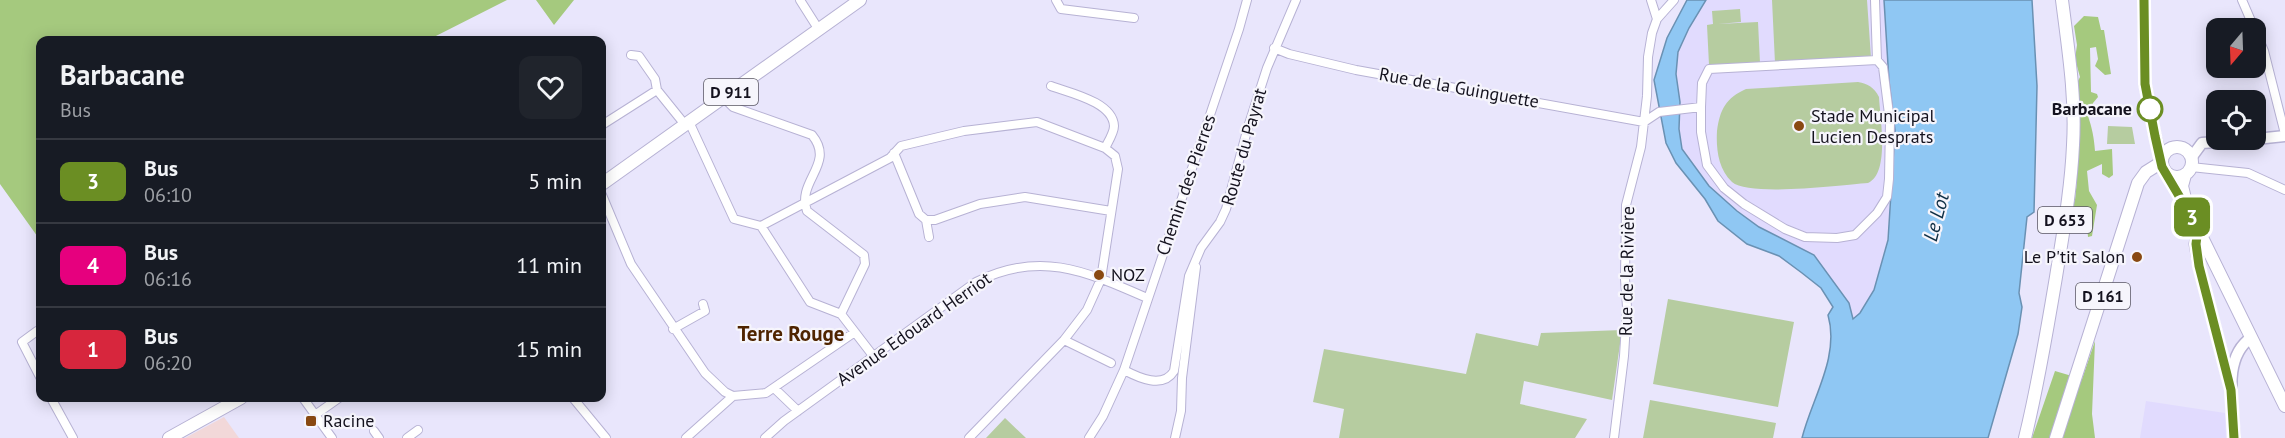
<!DOCTYPE html>
<html lang="en">
<head>
<meta charset="utf-8">
<style>
  body { margin:0; font-family:"PT Sans",sans-serif; background:#20242c; color:#f1f3f6; height:100vh; display:flex; flex-direction:column; font-size:22px; white-space:nowrap }
  * { box-sizing:border-box; margin:0 }
  p { font-size:20px; color:#9ea1a6 }
  .icon { flex:none; width:33px; height:33px; fill:none; stroke:currentColor; stroke-width:2; stroke-linecap:round; stroke-linejoin:round }
  .map { position:relative; flex:1; overflow:hidden }
  .details { position:absolute; left:36px; top:36px; width:570px; height:366px; display:flex; flex-direction:column; background:#171b24; border-radius:12px; box-shadow:0 3px 15px #0003 }
  .details>* { flex:none }
  .badge { padding:0 12px; border-radius:9px; font-size:21px; line-height:39px }
  .needle { width:39px; rotate:199deg }
  .fabs { position:absolute; left:2206px; top:18px; display:grid; gap:12px }
  .fabs a { display:grid; place-items:center; width:60px; height:60px; border-radius:12px; background:#171b24; box-shadow:0 3px 15px #0003; font-size:30px }
  .map>.badge { position:absolute; translate:-50% -50%; box-shadow:0 0 0 3px #fff }
  .round { display:grid; place-items:center; flex:none; width:63px; height:63px; border-radius:12px; background:#20242c }
  .headline { display:flex; align-items:center; justify-content:space-between; height:102px; padding:0 24px }
  h1 { font-size:28px; font-weight:600; line-height:45px }
  ul { padding:0; list-style:none }
  li { display:flex; align-items:center; gap:18px; height:84px; padding:0 24px; border-top:2px solid #363941 }
  li div { flex:1 }
  li b { display:block; font-size:22px }
  li em { font-style:normal }
  li .badge { min-width:66px; font-weight:700; text-align:center }
  .map>svg:first-child { display:block }
  .built { fill:#e1dbfe }
  .education { fill:#f2d8d9 }
  .green { fill:#b6cca0 }
  .forest { fill:#a5c97e }
  .water { fill:#8fc7f3; stroke:#6a91b3; stroke-width:1.5 }
  .lines { fill:none; stroke-linecap:round; stroke-linejoin:round }
  .street-casing { stroke:#b7b2d4; stroke-width:10 }
  .secondary-casing { stroke:#b7b2d4; stroke-width:13 }
  .primary-casing { stroke:#b7b2d4; stroke-width:14 }
  .street { stroke:#fff; stroke-width:8 }
  .secondary { stroke:#fff; stroke-width:10 }
  .primary { stroke:#fff; stroke-width:12 }
  .line-casing { stroke:#fff; stroke-width:14 }
  .line { stroke:#6b8e23; stroke-width:9 }
  .stop-dot { fill:#fff; stroke:#6b8e23; stroke-width:3 }
  .poi-dot { fill:#894912; stroke:#f6f5fc; stroke-width:2 }
  .labels { text-anchor:middle; stroke-width:4.5; stroke-linejoin:round; paint-order:stroke }
  .shield { fill:#f6f5fc; stroke:#585661; stroke-width:1.5 }
  .shield-label { font-size:16px; font-weight:bold; fill:#14121e }
  .street-label { font-size:18px; fill:#14121e; stroke:#f6f5fc }
  .stop-label { font-size:18px; font-weight:bold; fill:#14121e; stroke:#f6f5fc; text-anchor:end }
  .poi-label { font-size:18px; fill:#14121e; stroke:#f6f5fc; text-anchor:start }
  .water-label { font-size:20px; font-style:italic; fill:#0f2f45; stroke:#f6f5fc }
  .quarter-label { font-size:21px; font-weight:bold; fill:#4f2400; stroke:#f6f5fc }
</style>
</head>
<body>
<div class="map">
<svg width="2285" height="438" viewBox="0 0 2285 438">
  <rect width="100%" height="100%" fill="#e9e6fc"/>
  <path class="built" d="M1706,0H1884L1889,81L1895,130L1887,241L1874,290L1860,313L1852,319L1849,303L1814,255L1759,227L1737,211L1709,186L1682,149L1679,129L1680,102L1676,74L1678,52L1689,28Z
    M2146,401L2225,413L2226,438H2140Z"/>
  <path class="education" d="M224,417L239,438H185Z"/>
  <path class="green" d="M1772,0H1867L1871,58L1775,63Z
    M1740,9L1741,22L1718,24L1758,22L1760,63L1709,65L1707,25L1713,24L1712,11Z
    M1858,82C1868,84 1874,87 1879,97C1880,118 1890,173 1868,183C1842,185 1749,197 1732,182C1718,169 1716,148 1717,131C1720,109 1726,98 1746,89Z
    M2108,126L2132,127L2135,144H2107Z
    M1668,299L1794,322L1778,407L1653,384Z
    M1622,330L1612,400L1524,381L1520,404L1587,419L1575,438H1339L1344,409L1313,402L1324,349L1466,374L1476,333L1538,346L1541,333Z
    M1650,400L1776,423L1773,438H1643Z
    M1005,418L1026,438H986Z"/>
  <path class="forest" d="M0,0H507L428,40H40V240L0,184Z
    M536,0H574L554,25Z
    M2084,16L2098,17L2101,30H2104L2111,74L2105,75L2095,66L2098,59L2096,47L2090,48L2091,92L2097,94L2098,97L2093,103L2092,113L2088,116C2092,128 2094,137 2095,151L2112,149L2113,175L2109,178L2102,174V164L2087,171L2089,191L2097,205L2092,236L2088,237L2087,226L2084,223L2076,231L2069,232L2071,210L2075,200L2077,179L2076,85L2080,77L2075,59L2077,45L2074,26Z
    M2095,341L2092,414L2095,438H2032L2055,371L2082,379Z"/>
  <path class="water" d="M1687,0H1706L1689,28L1678,52L1676,74L1680,102L1679,129L1682,149L1709,186L1737,211L1759,227L1814,255L1849,303L1853,319L1860,313L1874,290L1888,240L1895,130L1889,81L1884,0H2032L2037,86L2034,212L2027,217L2019,293L2022,307L2018,334L1988,438H1802C1812,398 1840,357 1828,315L1833,307L1821,288L1802,273L1779,256L1747,244L1718,221L1705,199L1676,163L1666,143L1654,80L1667,38Z"/>
  <g class="lines">
    <g class="street-casing">
      <path id="street" d="M800,0L819,30
        M1056,0L1061,9L1134,18
        M2242,0L2264,51L2285,134
        M1657,19L1674,0
        M1274,48L1289,54L1356,70L1644,122
        M631,55L639,56L655,79L657,90
        M1051,86C1070,93 1113,102 1114,126C1114,133 1108,142 1105,148
        M724,98L733,107L812,135C836,164 796,181 807,211L864,255L865,264L841,314
        M1701,107V132L1707,165L1724,188L1744,204L1785,229L1805,237L1837,238L1855,235L1877,213L1887,197L1889,179L1890,122L1883,67L1877,60
        M1644,122L1659,112L1701,107L1702,83L1709,69L1877,60L1875,0
        M602,125L657,90L682,121L691,126L734,219L761,226L810,302L841,314L874,357
        M894,153L919,214L926,220L929,237
        M2191,167L2248,173L2285,190
        M602,195L631,264L705,373L725,392L733,396
        M926,220H935L980,204L1025,197L1111,211
        M761,226L890,158L901,146L964,131L1037,122L1105,148L1115,156L1118,169L1101,279L1087,310L1064,340L969,438
        M673,329L705,311L703,304
        M37,331L22,342L40,377
        M1064,340L1111,363
        M1124,370C1139,378 1163,389 1174,371L1189,276L1201,248L1220,222L1226,209L1248,127L1267,68L1296,0
        M774,388L798,411
        M51,398L73,438
        M303,398L332,438
        M573,398L606,438
        M315,415L339,398
        M374,431L379,438
        M407,438L418,430
        M686,438L733,396L766,393L855,332
        M765,438L784,421L976,282C1040,250 1085,271 1147,298
        M1089,438L1103,416L1124,370L1239,29L1247,0
        M1175,438L1181,411L1182,378L1196,267
        M1614,438L1624,356L1627,307L1625,279L1626,205L1641,147L1647,96L1648,57L1652,33L1657,19L1651,0"/>
    </g>
    <g class="secondary-casing">
      <path id="secondary" d="M2144,0L2145,84L2155,136L2162,159
        M2256,139L2285,136
        M2191,158L2202,143L2244,140
        M2198,228L2195,244L2199,266L2231,390
        M2234,438C2234,408 2221,358 2251,338"/>
    </g>
    <g class="primary-casing">
      <path id="primary" d="M2162 162a15 15 0 1 1 30 0a15 15 0 1 1-30 0Z
        M2185,175L2182,186L2187,207L2285,406
        M602,184L860,0
        M169,438L241,398
        M2025,438C2038,385 2047,331 2056,277C2063,233 2071,190 2073,145C2076,97 2068,48 2062,0
        M2056,438L2138,183L2146,172L2162,162"/>
    </g>
    <use href="#street" class="street"/>
    <use href="#secondary" class="secondary"/>
    <use href="#primary" class="primary"/>
  </g>
  <g class="lines">
    <g class="line-casing">
      <path id="line" d="M2144,0L2145,84L2155,136L2162,167L2198,228L2196,244L2199,266L2231,390L2234,438"/>
    </g>
    <use href="#line" class="line"/>
  </g>
  <circle class="stop-dot" cx="2150" cy="109" r="12"/>
  <g class="poi-dot">
    <circle cx="1799" cy="126" r="6"/>
    <circle cx="2137" cy="257" r="6"/>
    <circle cx="1099" cy="275" r="6"/>
    <rect x="305" y="415" width="12" height="12" rx="3"/>
  </g>
  <g class="labels">
    <g class="shield">
      <rect x="704" y="79" width="54" height="26" rx="4.5"/>
      <rect x="2038" y="207" width="54" height="26" rx="4.5"/>
      <rect x="2076" y="283" width="54" height="26" rx="4.5"/>
    </g>
    <g class="shield-label">
      <text x="731" y="98">D 911</text>
      <text x="2065" y="226">D 653</text>
      <text x="2103" y="302">D 161</text>
    </g>
    <g class="street-label">
      <text transform="translate(1459 88) rotate(10)" y="6">Rue de la Guinguette</text>
      <text transform="translate(1244 147) rotate(-74)" y="6">Route du Payrat</text>
      <text transform="translate(1186 185) rotate(-71)" y="6">Chemin des Pierres</text>
      <text transform="translate(1627 271) rotate(-89)" y="6">Rue de la Rivière</text>
      <text transform="translate(914 329) rotate(-35)" y="6">Avenue Edouard Herriot</text>
    </g>
    <g class="stop-label">
      <text x="2132" y="115">Barbacane</text>
    </g>
    <g class="poi-label">
      <text x="1811" y="122">Stade Municipal<tspan x="1811" dy="21">Lucien Desprats</tspan></text>
      <text x="2125" y="263" text-anchor="end">Le P'tit Salon</text>
      <text x="1111" y="281">NOZ</text>
      <text x="323" y="427">Racine</text>
    </g>
    <g class="water-label">
      <text transform="translate(1936 217) rotate(-75)" y="7">Le Lot</text>
    </g>
    <g class="quarter-label">
      <text x="791" y="341">Terre Rouge</text>
    </g>
  </g>
</svg>
<div class="fabs">
<a><svg class="needle" viewBox="-14 -14 28 28"><path d="M0-13l5 13h-10z" fill="#e53935"/><path d="M0 13l5-13h-10z" fill="#9ea1a6"/></svg></a>
<a><svg class="icon" aria-label="locate" viewBox="0 0 24 24"><circle cx="12" cy="12" r="6"/><path d="M12 2v4M12 18v4M2 12h4M18 12h4"/></svg></a>
</div>
<b class="badge" style="left:2192px;top:217px;background:#6b8e23;color:#fff">3</b>
<section class="details">
<div class="headline"><div><h1>Barbacane</h1><p>Bus</p></div><a class="round"><svg class="icon" aria-label="heart" viewBox="0 0 24 24"><path d="M12 20l-8-8c-3-5 5-10 8-4 3-6 11-1 8 4z"/></svg></a></div>
<ul>
<li><span class="badge" style="background:#6b8e23;color:#fff">3</span><div><b>Bus</b><p>06:10</p></div><em>5 min</em></li>
<li><span class="badge" style="background:#e6007e;color:#fff">4</span><div><b>Bus</b><p>06:16</p></div><em>11 min</em></li>
<li><span class="badge" style="background:#d7263d;color:#fff">1</span><div><b>Bus</b><p>06:20</p></div><em>15 min</em></li>
</ul>
</section>
</div>
</body>
</html>
